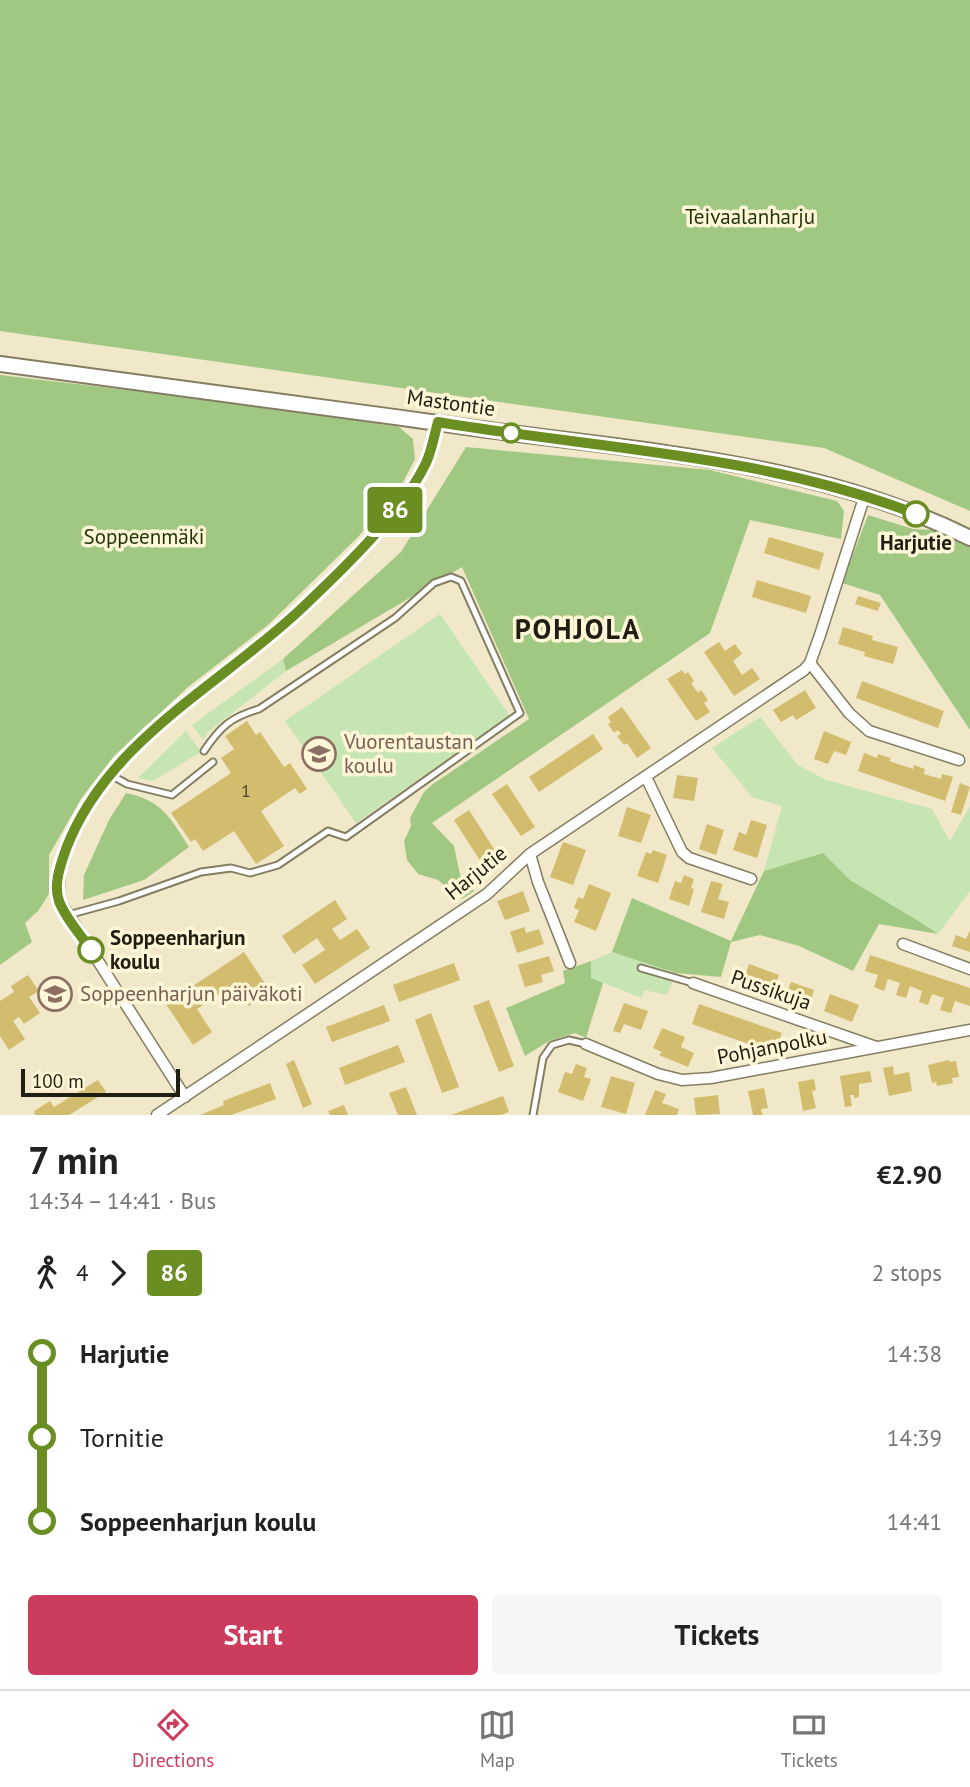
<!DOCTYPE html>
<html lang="en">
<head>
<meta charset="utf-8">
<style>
  body { margin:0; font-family:"PT Sans",sans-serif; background:#f6f6f6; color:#222; height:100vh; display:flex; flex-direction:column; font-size:26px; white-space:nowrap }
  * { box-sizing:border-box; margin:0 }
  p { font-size:23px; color:#767676 }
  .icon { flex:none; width:38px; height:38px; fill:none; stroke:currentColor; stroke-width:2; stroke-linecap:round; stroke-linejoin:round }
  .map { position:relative; height:1115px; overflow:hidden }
  .panel { display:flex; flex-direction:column; background:#fff; flex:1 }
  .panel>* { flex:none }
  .badge { padding:0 14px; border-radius:5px; font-size:24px; line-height:46px }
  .scale { position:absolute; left:21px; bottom:18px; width:159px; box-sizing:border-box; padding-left:7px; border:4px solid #201d12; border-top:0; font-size:19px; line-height:24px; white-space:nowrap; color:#201d12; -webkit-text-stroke:5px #fef6d6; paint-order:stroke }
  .map>.badge { position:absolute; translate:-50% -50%; box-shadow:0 0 0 4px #fff }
  .legs { display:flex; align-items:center; gap:10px; height:77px; padding:0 28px; font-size:23px }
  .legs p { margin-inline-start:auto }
  .headline { display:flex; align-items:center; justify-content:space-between; height:119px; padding:0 28px }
  h1 { font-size:38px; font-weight:600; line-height:52px }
  .cta { display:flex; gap:14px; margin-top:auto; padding:14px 28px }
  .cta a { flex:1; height:80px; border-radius:7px; background:#cc3c5d; color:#fff; font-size:28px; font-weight:600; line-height:80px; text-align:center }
  .cta a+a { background:#f6f6f6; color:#222 }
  ul { padding:0 28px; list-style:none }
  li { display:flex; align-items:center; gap:24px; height:84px; font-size:26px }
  li i { display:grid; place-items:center; width:10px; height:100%; margin:0 9px; background:currentColor }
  li i::after { content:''; width:18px; height:18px; margin:-9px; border:5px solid; border-radius:50%; background:#fff }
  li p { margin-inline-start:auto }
  li:first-child i { background:linear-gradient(#0000 50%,currentColor 0) }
  li:last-child i { background:linear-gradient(currentColor 50%,#0000 0) }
  .menu { display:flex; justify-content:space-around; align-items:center; height:98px; border-top:2px solid #e0e0e0; background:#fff; font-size:19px; color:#767676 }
  .menu a { display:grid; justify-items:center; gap:4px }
  .menu .selected { color:#cc3c5d }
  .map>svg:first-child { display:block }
  .green { fill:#c7e5b3 }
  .forest { fill:#a0c883 }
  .building { fill:#d2bc6d }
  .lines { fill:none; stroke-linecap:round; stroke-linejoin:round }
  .service-casing { stroke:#847d61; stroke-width:9 }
  .minor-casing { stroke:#847d61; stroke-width:13 }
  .secondary-casing { stroke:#847d61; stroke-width:18 }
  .service { stroke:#fff; stroke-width:5 }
  .minor { stroke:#fff; stroke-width:10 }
  .secondary { stroke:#fff; stroke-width:14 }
  .line-1-casing { stroke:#fff; stroke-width:16 }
  .line-1 { stroke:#6b8e23; stroke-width:10 }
  .stop-1-dot { fill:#fff; stroke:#6b8e23; stroke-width:3.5 }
  .labels { text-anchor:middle; stroke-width:7; stroke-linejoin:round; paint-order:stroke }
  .number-label { font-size:18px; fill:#4c4529 }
  .park-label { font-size:21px; fill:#1e3604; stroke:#fef6d6 }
  .street-label { font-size:21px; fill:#201d12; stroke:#fef6d6 }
  .stop-label { font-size:21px; font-weight:bold; fill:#201d12; stroke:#fef6d6 }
  .education-label { font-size:21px; fill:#785e54; stroke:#fef6d6; text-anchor:start }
  .district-label { font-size:28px; font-weight:bold; letter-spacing:2px; fill:#201d12; stroke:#fef6d6 }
</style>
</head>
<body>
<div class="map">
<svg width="970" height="1115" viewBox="0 0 970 1115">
  <rect width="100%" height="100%" fill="#f1e8c9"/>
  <path class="green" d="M440,614L510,716L356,823L285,721Z
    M283,659L286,671L208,732L203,740L192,725Z
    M760,717L798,765L826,780L932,809L950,841L970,806V891L938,934L917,920L850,880L823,853L764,871L782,806L752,797L712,748Z
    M186,731L201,752L153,781L138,778Z
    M612,952L676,973L667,995L644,990L642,998L591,978V961Z"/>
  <path class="forest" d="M0,0H970V511L824,448L0,331Z
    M0,375L230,402L399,427L413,439L415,459L400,488L358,537L268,625L188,687L114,756L81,799L49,855V894L38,911L25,923L32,942L0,965Z
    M466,447L710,470L837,501L844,511L841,539L750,520L710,633L432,823L454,846L460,875L474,891L462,899L438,880L418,874L407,860L404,841L411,826L410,818L424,792L433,784L529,719L462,567L286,671L283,659L401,552Z
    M868,515L913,529L933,530L970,547V730L880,595L842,583Z
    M126,793C162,800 171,819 189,847L144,880L83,900L84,875L109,820Z
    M823,853L850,880L917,920L938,934L879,924L853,971L799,946L760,935L731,942L721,977L676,973L612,952L632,898L731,941L764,871Z
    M591,961V978L603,983L586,1038L575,1033L549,1041L525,1056L506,1008L565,983L563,971Z"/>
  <path class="building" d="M769,537L824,553L819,570L764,553Z
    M757,580L811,596L806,613L752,597Z
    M858,596L881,603L878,611L855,604Z
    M843,627L873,636L872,640L898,647L893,664L864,656L865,652L838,644Z
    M719,642L725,651L735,644L742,654L733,661L742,675L752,668L760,679L734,696L704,652Z
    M682,670L685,674L688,672L694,681L691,683L698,693L701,690L708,700L704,703L710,712L696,721L667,679Z
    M862,681L944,711L938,728L856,698Z
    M805,690L816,708L796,720L793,715L781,722L773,710Z
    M622,707L651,748L637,758L627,743L624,745L617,736L621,734L618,730L614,733L608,724L611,722L608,717Z
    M247,721L256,735L260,732L284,767L290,763L307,789L300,794L295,788L261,811L284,846L256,864L234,831L203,851L195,839L191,842L171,813L231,773L221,758L234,749L225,736Z
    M824,731L851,742L846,755L834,751L828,764L814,759Z
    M593,734L603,749L539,792L529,777Z
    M864,753L877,758L878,754L891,758L889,761L913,769L914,765L925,769L924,774L941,779L942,774L953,777L945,801L858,771Z
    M677,775L698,778L694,801L673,798Z
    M960,783L970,787L961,815L951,812Z
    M507,784L535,827L521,836L492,794Z
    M627,807L651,815L641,843L618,836Z
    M469,810L496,852L481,862L454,820Z
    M751,820L767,825L757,858L733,850L739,832L746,835Z
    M707,824L724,830L716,855L699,849Z
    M563,842L586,850L573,885L550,877Z
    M653,850L667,855L658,883L637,876L646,852L651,854Z
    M684,875L694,879L691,888L694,889L689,906L669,899L675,881L681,883Z
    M711,881L723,884L718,899L729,902L724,919L701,912Z
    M589,884L611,893L596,931L574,922L579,910L574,908L578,897L583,899Z
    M523,891L530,911L505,920L497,901Z
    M335,900L347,919L332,929L340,940L357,929L370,948L315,984L302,965L325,950L317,938L294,954L282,936Z
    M524,927L526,933L539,929L544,944L517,953L510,932Z
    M970,930V952L952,946L956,935L966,939Z
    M244,952L270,991L249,1006L234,984L197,1009L212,1032L193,1045L166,1004Z
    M870,955L970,988V1006L955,1001L951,1013L940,1010L944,998L932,994L928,1005L919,1002L922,991L910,986L906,998L896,995L900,983L888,979L884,991L874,987L878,975L865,971Z
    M549,956L554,971L541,975L543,982L525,987L518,965Z
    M454,963L460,980L399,1002L393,985Z
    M749,964L779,975L771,996L742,985Z
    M28,975L39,991L29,997L40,1013L24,1024L19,1017L13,1021L25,1039L9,1050L0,1036V1001L14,992L11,986Z
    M791,982L814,990L809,1007L785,999Z
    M830,994L859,1005L852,1022L824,1011Z
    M489,1000L514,1066L499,1072L473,1006Z
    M624,1003L648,1011L641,1030L624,1024L620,1033L613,1031Z
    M699,1004L782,1033L774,1053L692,1024Z
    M384,1005L390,1021L332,1042L326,1027Z
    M431,1013L459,1087L442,1093L415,1020Z
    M662,1028L685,1037L681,1047L694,1053L688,1067L659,1055L662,1052L653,1048Z
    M398,1045L405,1062L345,1085L339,1068Z
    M294,1060L312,1104L303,1108L286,1064Z
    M949,1060V1062L956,1061L959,1077L952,1078L953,1083L937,1086L936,1082L932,1083L928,1065Z
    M576,1064L587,1068L584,1077L591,1079L583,1101L558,1092L565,1072L572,1074Z
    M893,1066L894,1075L909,1072L912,1091L889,1096L883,1068Z
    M870,1071L872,1082L859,1084V1097L854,1098V1095H850L852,1106L845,1107L840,1076Z
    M611,1076L635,1083L626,1114L601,1107Z
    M814,1079L816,1090L812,1091L816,1108L803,1111L798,1082Z
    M98,1080L106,1092L69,1115H35L34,1111L50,1101L54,1107Z
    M270,1083L276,1099L231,1115H200L224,1105L223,1101Z
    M406,1087L417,1115H398L389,1093Z
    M764,1088L768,1108L761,1109L763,1115H753L748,1091Z
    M655,1090L666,1094L662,1103L679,1109L677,1115H645Z
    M718,1095L720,1114L696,1115L694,1098Z
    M503,1096L509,1112L501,1115H451Z
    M344,1105L348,1115H330L328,1111Z"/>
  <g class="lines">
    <g class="service-casing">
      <path id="service" d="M111,775L127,784L172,795L213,762
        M68,915L119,901L201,872L231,868L250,873L278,865L328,831L346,837L520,713L461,581L451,577L434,583L395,618L259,709C231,717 220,727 204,751
        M641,968L693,983
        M533,1115L543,1058L552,1045L569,1040L586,1044"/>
    </g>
    <g class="minor-casing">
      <path id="minor" d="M810,663L849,713L869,731L959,760
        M646,777L682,852L689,858L751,879
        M530,854L538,882L570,963
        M903,944L970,969
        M693,983L876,1047
        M586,1044L658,1074L682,1080L711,1078L970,1030
        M185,1097L59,900C49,790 200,694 274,633C304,607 331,579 358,551C383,524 410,497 426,463C432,450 434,436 437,422
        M157,1115L487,894L530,854L804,670L810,663L820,635L865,495"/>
    </g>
    <g class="secondary-casing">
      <path id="secondary" d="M0,364C156,384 311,405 466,427C637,451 814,460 970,538"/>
    </g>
    <use href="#service" class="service"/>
    <use href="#minor" class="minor"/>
    <use href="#secondary" class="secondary"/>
  </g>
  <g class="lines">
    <g class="line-1-casing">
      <path id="line-1" d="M91,950C81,935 65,918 59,901C53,884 61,864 66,849C108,739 221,685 302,608C341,571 403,512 426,463C432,450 434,436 438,422C599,449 761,454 916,514"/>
    </g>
    <use href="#line-1" class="line-1"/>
  </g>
  <defs>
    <g id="school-ring" transform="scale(1.75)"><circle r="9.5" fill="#fef6d6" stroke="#8d6e63" stroke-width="1.5"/><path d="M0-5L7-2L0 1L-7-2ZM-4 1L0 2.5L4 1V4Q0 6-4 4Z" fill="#8d6e63"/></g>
  </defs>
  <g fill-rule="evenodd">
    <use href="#school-ring" x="319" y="754"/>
    <use href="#school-ring" x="55" y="994"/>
  </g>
  <g class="stop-1-dot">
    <circle cx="511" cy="433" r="9"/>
    <circle cx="916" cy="514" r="12"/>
    <circle cx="91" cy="950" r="12"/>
  </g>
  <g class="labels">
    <g class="number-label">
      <text x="246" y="797">1</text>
    </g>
    <g class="park-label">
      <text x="750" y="224">Teivaalanharju</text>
      <text x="144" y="544">Soppeenmäki</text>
    </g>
    <g class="street-label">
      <text transform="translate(451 403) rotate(8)" y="7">Mastontie</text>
      <text transform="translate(476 873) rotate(-39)" y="7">Harjutie</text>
      <text transform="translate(771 990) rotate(19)" y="7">Pussikuja</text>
      <text transform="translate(772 1047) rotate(-11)" y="7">Pohjanpolku</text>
    </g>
    <g class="stop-label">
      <text x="916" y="550">Harjutie</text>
      <text x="110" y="945" text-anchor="start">Soppeenharjun<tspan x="110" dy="24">koulu</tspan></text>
    </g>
    <g class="education-label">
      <text x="344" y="749">Vuorentaustan<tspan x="344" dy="24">koulu</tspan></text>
      <text x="80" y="1001">Soppeenharjun päiväkoti</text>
    </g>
    <g class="district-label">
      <text x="578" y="639">POHJOLA</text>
    </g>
  </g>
</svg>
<div class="scale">100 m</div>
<b class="badge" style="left:395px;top:510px;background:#6b8e23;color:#fff">86</b>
</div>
<section class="panel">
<div class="headline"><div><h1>7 min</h1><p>14:34 – 14:41 · Bus</p></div><b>€2.90</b></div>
<div class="legs"><svg class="icon" aria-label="walk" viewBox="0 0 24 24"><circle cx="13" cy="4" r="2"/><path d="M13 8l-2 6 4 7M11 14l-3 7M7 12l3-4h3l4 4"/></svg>4<svg class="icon" aria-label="forward" viewBox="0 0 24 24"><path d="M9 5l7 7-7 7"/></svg><b class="badge" style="background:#6b8e23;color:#fff">86</b><p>2 stops</p></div>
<ul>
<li><i style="color:#6b8e23"></i><b>Harjutie</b><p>14:38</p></li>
<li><i style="color:#6b8e23"></i><span>Tornitie</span><p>14:39</p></li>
<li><i style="color:#6b8e23"></i><b>Soppeenharjun koulu</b><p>14:41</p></li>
</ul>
<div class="cta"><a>Start</a><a>Tickets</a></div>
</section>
<nav class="menu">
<a class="selected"><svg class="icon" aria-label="directions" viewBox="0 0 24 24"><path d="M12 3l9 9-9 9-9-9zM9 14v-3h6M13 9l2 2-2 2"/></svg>Directions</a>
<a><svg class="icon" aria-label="map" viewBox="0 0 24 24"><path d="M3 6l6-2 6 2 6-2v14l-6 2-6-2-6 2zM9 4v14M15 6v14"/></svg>Map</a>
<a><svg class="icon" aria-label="tickets" viewBox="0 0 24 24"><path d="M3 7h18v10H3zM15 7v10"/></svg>Tickets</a>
</nav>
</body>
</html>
